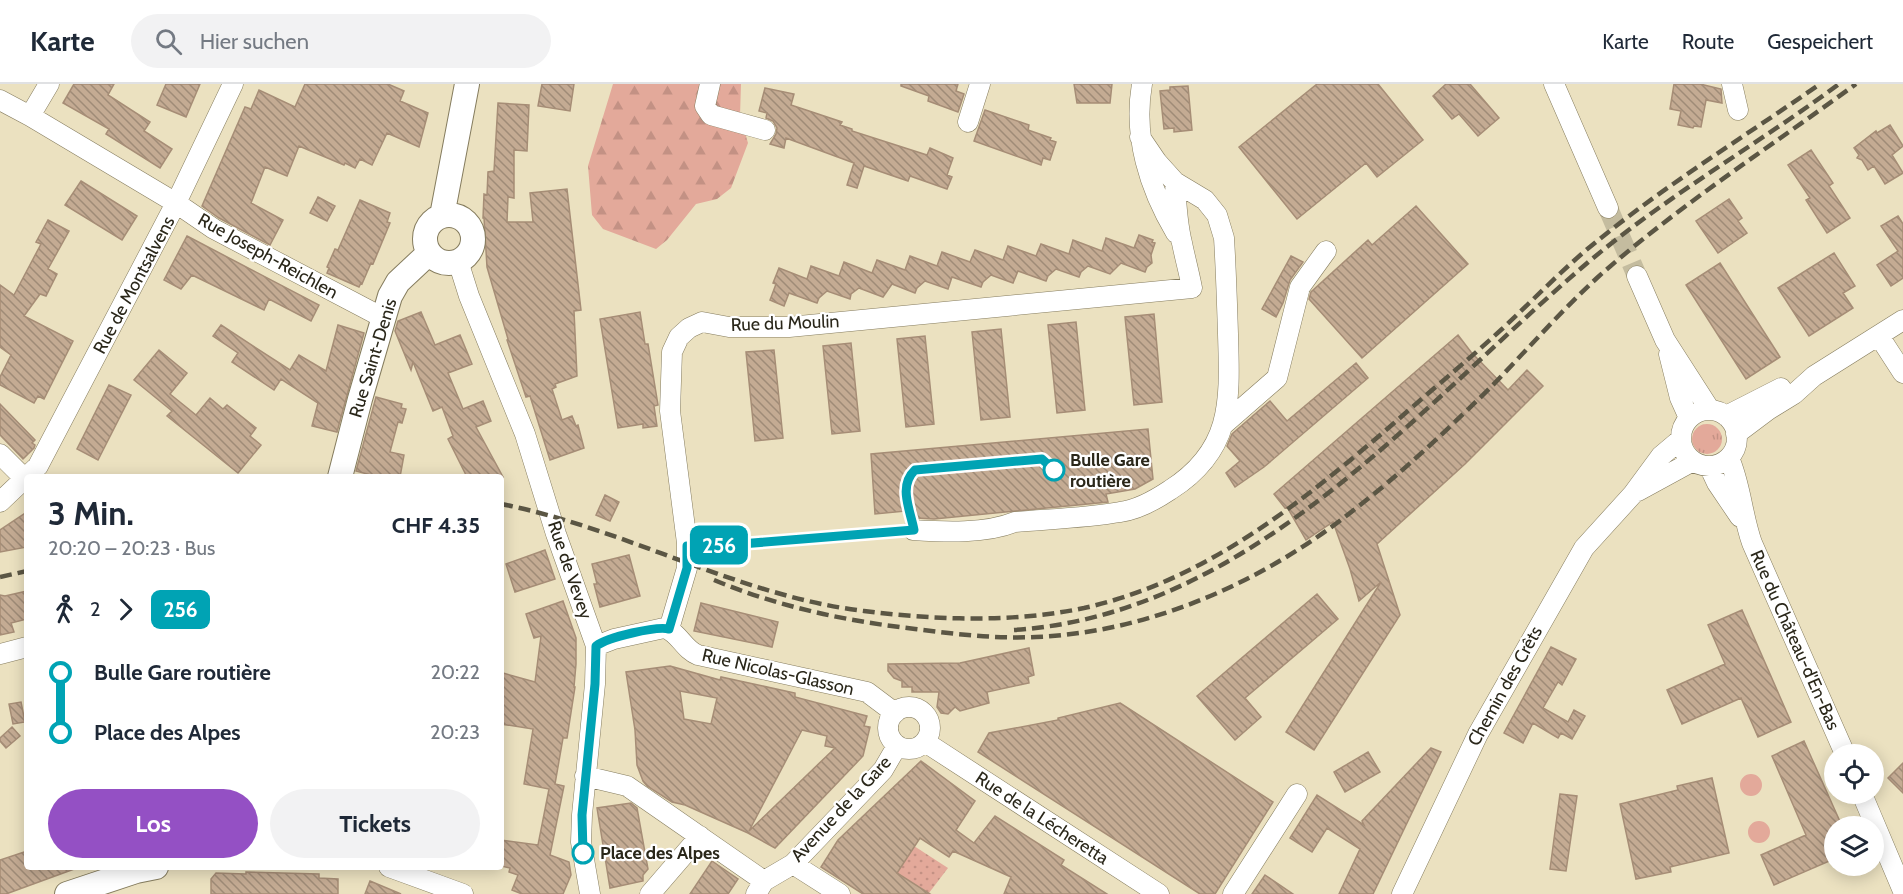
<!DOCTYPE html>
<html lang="de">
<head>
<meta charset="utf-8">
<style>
  body { margin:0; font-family:Cabin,sans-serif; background:#f2f2f3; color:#1f2937; height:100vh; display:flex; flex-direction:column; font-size:22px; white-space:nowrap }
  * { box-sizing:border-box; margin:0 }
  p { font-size:20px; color:#747a83 }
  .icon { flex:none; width:33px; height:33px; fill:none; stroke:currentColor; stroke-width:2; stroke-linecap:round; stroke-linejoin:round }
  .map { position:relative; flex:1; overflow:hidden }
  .details { position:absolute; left:24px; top:390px; width:480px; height:396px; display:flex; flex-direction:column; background:#fff; border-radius:6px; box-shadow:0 3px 15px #0003 }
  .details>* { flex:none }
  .badge { padding:0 12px; border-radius:9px; font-size:21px; line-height:39px }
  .buttons { position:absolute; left:1824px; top:660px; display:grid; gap:12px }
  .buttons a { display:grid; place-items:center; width:60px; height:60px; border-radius:50%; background:#fff; box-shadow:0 3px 15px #0003; font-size:30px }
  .map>.badge { position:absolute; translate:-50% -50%; box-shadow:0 0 0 3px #fff }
  .legs { display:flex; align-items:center; gap:9px; height:66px; padding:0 24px; font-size:20px }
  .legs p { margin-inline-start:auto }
  .head { display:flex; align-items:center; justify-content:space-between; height:102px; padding:0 24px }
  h1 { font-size:33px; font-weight:700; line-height:45px }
  .button { display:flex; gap:12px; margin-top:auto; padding:12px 24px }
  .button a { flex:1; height:69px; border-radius:36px; background:#9450c4; color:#fff; font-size:24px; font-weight:700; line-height:69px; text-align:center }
  .button a+a { background:#f2f2f3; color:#1f2937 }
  ul { padding:0 24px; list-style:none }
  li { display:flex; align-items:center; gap:21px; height:60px; font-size:22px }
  li i { display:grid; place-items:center; width:9px; height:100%; margin:0 8px; background:currentColor }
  li i::after { content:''; width:15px; height:15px; margin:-8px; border:4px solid; border-radius:50%; background:#fff }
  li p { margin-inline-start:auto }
  li:first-child i { background:linear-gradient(#0000 50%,currentColor 0) }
  li:last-child i { background:linear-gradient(currentColor 50%,#0000 0) }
  header { display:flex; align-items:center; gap:36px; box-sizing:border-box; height:84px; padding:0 30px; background:#fff; border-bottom:2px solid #e0e1e3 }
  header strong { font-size:28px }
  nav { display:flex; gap:33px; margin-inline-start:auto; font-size:21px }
  .search { width:420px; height:54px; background:#f2f2f3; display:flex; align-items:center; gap:15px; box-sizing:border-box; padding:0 21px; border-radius:33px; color:#747a83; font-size:22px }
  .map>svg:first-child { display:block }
  .grass { fill:url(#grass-tufts) }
  .forest { fill:url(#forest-firs) }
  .park { fill:#e3a99a }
  .garden { fill:url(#garden-dots) }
  .building { fill:url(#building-back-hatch); stroke:#a68d76; stroke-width:1.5; fill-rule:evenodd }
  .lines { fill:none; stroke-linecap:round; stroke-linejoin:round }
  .minor-tunnel { stroke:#c4bc9f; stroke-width:20; stroke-dasharray:20 10; stroke-linecap:butt }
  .minor-casing { stroke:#857c5e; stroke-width:21 }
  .major-casing { stroke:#857c5e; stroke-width:26 }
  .minor { stroke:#fff; stroke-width:20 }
  .major { stroke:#fff; stroke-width:24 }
  .rail { stroke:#5b5644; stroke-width:4.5; stroke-dasharray:12 6; stroke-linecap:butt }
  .line-1-casing { stroke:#fff; stroke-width:14 }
  .line-1 { stroke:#00a3b4; stroke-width:9 }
  .stop-1-dot { fill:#fff; stroke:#00a3b4; stroke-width:3 }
  .labels { text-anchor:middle; stroke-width:4.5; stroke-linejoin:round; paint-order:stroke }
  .street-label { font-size:18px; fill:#2a271a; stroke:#fff }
  .stop-label { font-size:18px; font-weight:bold; fill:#2a271a; stroke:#fff; text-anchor:start }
</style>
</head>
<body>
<header>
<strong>Karte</strong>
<div class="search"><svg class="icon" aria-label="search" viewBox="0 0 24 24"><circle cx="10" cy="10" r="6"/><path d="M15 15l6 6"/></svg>Hier suchen</div>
<nav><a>Karte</a><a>Route</a><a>Gespeichert</a></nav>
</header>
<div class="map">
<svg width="1903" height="810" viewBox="0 0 1903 810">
  <defs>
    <pattern id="grass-tufts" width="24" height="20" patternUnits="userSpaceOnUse" patternTransform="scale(1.5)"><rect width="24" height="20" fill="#e3a99a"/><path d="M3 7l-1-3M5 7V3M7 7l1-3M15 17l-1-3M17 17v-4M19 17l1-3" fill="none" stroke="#c39184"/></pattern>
    <pattern id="forest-firs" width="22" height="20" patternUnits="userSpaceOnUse" patternTransform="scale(1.5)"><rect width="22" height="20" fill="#e3a99a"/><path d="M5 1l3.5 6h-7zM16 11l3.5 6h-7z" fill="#c39184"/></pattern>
    <pattern id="garden-dots" width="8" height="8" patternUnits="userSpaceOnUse" patternTransform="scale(1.5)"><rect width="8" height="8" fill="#e3a99a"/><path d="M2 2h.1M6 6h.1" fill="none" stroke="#c39184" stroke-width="1.8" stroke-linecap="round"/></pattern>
    <pattern id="building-back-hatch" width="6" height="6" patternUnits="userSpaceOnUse" patternTransform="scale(1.5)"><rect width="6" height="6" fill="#c4ab93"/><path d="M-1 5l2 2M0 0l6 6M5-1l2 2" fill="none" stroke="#9f8b77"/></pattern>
  </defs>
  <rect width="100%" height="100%" fill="#ebe1c0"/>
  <path class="grass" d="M1692 355a15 15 0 1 1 30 0a15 15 0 1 1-30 0Z"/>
  <path class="forest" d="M613,0H741L740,32L748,59L731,104L717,115L696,120L667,156L656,165L603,145L592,131L588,82Z"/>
  <path class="park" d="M1740 701a11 11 0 1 1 22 0a11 11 0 1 1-22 0Z
    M1748 748a11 11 0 1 1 22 0a11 11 0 1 1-22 0Z"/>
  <path class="garden" d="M914,762L948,784L929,809L897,789Z"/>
  <path class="building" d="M74,0H114L108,11L150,38L144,47L172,65L160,84L106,50L109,45L63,19Z
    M166,0H200L186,33L157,21Z
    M305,0H388L404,7L400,17L428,29L419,63L387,49L372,81L360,75L355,84L345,79L344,81L299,62L287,92L265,83L251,119L283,136L270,161L219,134L202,122L245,23L251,25L259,6L295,23Z
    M542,0H574L570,27L538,22Z
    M901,0H958L956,7L964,10L958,28L928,17L929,12L901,2Z
    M1074,0H1112L1110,19H1077Z
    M1317,0H1378L1423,56L1377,93L1366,79L1297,135L1239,63Z
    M1446,0H1470L1499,34L1478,52L1459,30L1452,35L1433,12Z
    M1674,0H1700L1721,5L1722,19L1706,16L1701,43L1694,42L1693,44L1678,41L1681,27L1670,25Z
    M1188,2L1192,46L1174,48V44L1164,45L1160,7L1170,6V3Z
    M765,4L794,10L791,21L842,38L840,41L852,45V47L927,71L930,64L953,74L947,91L952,93L947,105L910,92L908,97L864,82L857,104L847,101L854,79L786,54L784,64L770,60L776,50L777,44L773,37L766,34L767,29L759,27Z
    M498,19L529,21L527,67L514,66V114L508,113L507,138H533L530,109L567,105L581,226L574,227L577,292L555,300L556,303L552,305L562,336L572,332L576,342L578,341L584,364L550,376L530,312L526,313L507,256L508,255L487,183L484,134H483L484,110L487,111L488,88L494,87Z
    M985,26L1029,41L1028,46L1051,54L1050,56L1056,58L1050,76L1043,74L1041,81L974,57Z
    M1890,41L1903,62L1892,71L1903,89L1885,100L1874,82L1868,86L1862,76L1857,74L1859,71L1854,64L1876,47L1877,49Z
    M1811,66L1833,99L1829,102L1850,134L1827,149L1806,116L1810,114L1788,81Z
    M81,97L137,132L122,156L65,121Z
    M318,113L335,122L327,137L310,129Z
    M1729,115L1742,134L1738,137L1747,149L1718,169L1696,137Z
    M360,116L390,129L387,138L390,139L373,180L371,179L362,200L361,199L359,203L327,189L329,184L327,183L335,165L338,166Z
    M1416,122L1468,180L1362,274L1309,215L1311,208L1368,156L1372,161Z
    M1898,132L1903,140V194L1891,202L1877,181L1898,167L1881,142Z
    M48,136L69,147L48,185L57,190L46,212L40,210L24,232L73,257L44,315L38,312L34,319L0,301V293L11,271L0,263V201L14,211L41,160L36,158Z
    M1139,151L1153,156L1152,158L1155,159L1151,171L1152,179L1147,183L1145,188L1121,179L1110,190L1088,182L1081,188L1079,193L1056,185L1048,192L1046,197L1018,187L1013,199L991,191L983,198L981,203L952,193L948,205L925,197L917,204L915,209L892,200L883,213L859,204L851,210L850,215L827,207L819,214L817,219L789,209L784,222L770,216L776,200L773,199L779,184L807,195L811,182L839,192L844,178L872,189L877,176L905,186L910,172L937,182L942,168L970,178L975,166L1003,176L1008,162L1036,172L1041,160L1069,170L1073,156L1102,167L1106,154L1134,164Z
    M187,152L319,221L311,237L269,215L264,226L192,191L181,205L164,196Z
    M1834,169L1855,202L1843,209L1853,224L1809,252L1778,204Z
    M1291,172L1303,178L1290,196L1283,219L1276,233L1262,225Z
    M1720,179L1780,273L1746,295L1686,201Z
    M421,228L435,261L460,251L472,280L448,289L463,325L483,317L491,337L476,343L503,393H467L448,355L453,352L442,323L433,327L413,278L411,286L395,247L398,237Z
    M640,228L645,260H648L658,321L654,322L657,342L643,344V340L618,344L600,235Z
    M1154,230L1162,318L1134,321L1125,233Z
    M1076,238L1085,326L1057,329L1048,241Z
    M221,241L290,286L299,271L326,287L338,241L364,249L337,348L312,342L318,319L281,295L274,306L232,278L238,269L213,252Z
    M1001,245L1010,333L981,336L972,248Z
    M1458,251L1471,268L1508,306L1527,286L1543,302L1465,380L1377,460L1400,531L1314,666L1286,648L1381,498L1359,517L1350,485L1333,438L1306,456L1287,423L1285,424L1274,410Z
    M925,252L934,340L906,343L897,255Z
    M851,259L860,347L832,350L823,262Z
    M159,266L187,289L170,310L196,331L210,314L223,325L227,321L256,344L250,352L261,361L238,389L167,332L172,327L134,296Z
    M774,266L783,354L755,357L746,268Z
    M1356,279L1368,294L1264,383L1235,403L1226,389L1240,377L1227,362L1232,350L1270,317L1287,337Z
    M109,301L131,311L98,376L77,365Z
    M376,313L402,320L401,324L406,325L402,339L398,338L390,368L404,371L400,393H378L356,387Z
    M0,320L35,356L32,359L35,361L34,364L23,375L0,351Z
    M1148,345L1153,395L1135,405L1106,410L1108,418L934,435L917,434L916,426L875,430L871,370Z
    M605,411L619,418L610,437L596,431Z
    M27,428V463L0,468V446Z
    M545,466L555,495L515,508L506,480Z
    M629,471L640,512L600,523L594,500H597L592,480Z
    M27,507V535L11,539L14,548L0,551V511L5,512Z
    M1317,510L1338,535L1245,614L1261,633L1235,656L1197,612Z
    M563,517L576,554V580L574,603H575L567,654H563L555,700L564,702L550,771L569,778L571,791L563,810H522L512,806L518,791L509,788L510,784L501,782V756L538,761L549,705L524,700L533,645L501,640V601L503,589L535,598L541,552L534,554L526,530Z
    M701,519L778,538L772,563L694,547Z
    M1742,526L1791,638L1758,653L1741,614L1682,640L1667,606L1725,580L1708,541Z
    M1551,563L1576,575L1562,601L1558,598L1543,624L1568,638L1574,626L1585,632L1572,655L1561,649L1558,654L1533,639L1523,659L1504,649Z
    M1029,564L1034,591L1028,593L1029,599L987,608L989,619L960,627L955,623L948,630L941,629L937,623L939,608H912V603H902V597L894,594L888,587V580L960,579Z
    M670,582L720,596L721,593L795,609V613L867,632L864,642L870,643L863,672L775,764L748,749L685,721L672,718L647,702L643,697L637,681L635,646L626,588ZM680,607L717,614L711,640L684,635ZM802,646L827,652L825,662L835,664L749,747Z
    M21,618L25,638L13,640L9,620Z
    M1120,619L1273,718L1215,810H1200L978,668L989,649L1058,636V634Z
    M12,643L20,652L6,664L0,657V654Z
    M1804,657L1842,742H1834V775L1774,801L1761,771L1806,751L1772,672Z
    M1431,664L1441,668L1373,810H1339L1360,765L1327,744L1312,768L1290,754L1317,711L1364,741L1362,737Z
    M1368,668L1380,688L1345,708L1334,688Z
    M921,677L975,717L956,746L974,759L995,732L1064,776L1061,781L1107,810H1004L1011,793L953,767L949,773L920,754L897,789L930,810H863L821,783L838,756Z
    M1903,679V709L1888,694Z
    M1712,694L1729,769L1670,783L1671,788L1636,795L1620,720L1678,706L1677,702Z
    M1560,710L1577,712L1566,787L1550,785Z
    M631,719L637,724L648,785L643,791V797L610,804L597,724Z
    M27,767V783L77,784L6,810H0V776Z
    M712,777L738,795L728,810H690Z
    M246,788L319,790V794L338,795V810H211V795L216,789L246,790Z
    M1265,791L1293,810H1252Z
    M370,797L401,810H365Z"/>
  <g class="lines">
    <path class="minor-tunnel" d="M1608,124L1637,192"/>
    <g class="minor-casing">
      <path id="minor" d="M710,0L705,22L711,31L765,46
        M1142,0C1133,52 1149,104 1176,149
        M1554,0L1608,124
        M1732,0L1738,26
        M0,16L30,32L176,119L214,145L374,229L384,232
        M30,32L49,0
        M968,38L980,0
        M458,177L469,212L525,350L556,450L596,562L595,600L582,731L581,758L590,810
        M1637,192L1665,256L1710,326
        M1879,252L1903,289
        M1669,270L1680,314L1689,334
        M1681 354a28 28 0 1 1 56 0a28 28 0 1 1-56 0Z
        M1726,332L1781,304
        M1223,341L1277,294L1300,203L1326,167
        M1736,350L1768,326L1794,310L1814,292L1903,236
        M0,370L27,397
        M1729,374C1741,401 1742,431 1752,459L1845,670
        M1709,382L1717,399L1740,433
        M1638,407L1693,377
        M0,418L38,382L176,119L233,0
        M913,446C944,448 986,450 1015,438C1050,435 1086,434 1120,428C1137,426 1155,416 1170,406C1233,366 1230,317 1228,250C1227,218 1226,186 1224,154L1217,131L1205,116L1175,98L1157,78L1140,53
        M669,545L687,484V459L670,327L672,268L679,253L689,244L702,238L729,243H789L1192,204C1189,188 1185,174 1182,159C1177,139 1176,118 1175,98
        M596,562L614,555L664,544C678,547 684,566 698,571L867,608L895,629
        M0,570L27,563
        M888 644a21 21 0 1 1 42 0a21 21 0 1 1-42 0Z
        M925,658L1159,810
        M585,692L627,702L764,797
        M1862,710L1903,807
        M793,780L840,810
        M389,783L463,810
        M650,810L700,752
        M756,810L764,797L793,780L883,686L897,662
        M1233,810L1297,710
        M1402,810L1478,650L1584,464L1633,410L1661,372L1680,356"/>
    </g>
    <g class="major-casing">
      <path id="major" d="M425 155a24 24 0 1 1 48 0a24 24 0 1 1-48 0Z
        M442,132L467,0
        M340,393L360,315L390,212L398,198L429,169
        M67,810L136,787L156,783"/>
    </g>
    <use href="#minor" class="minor"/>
    <use href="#major" class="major"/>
    <path class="rail" d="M501,420C625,444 738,512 864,527C936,536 1013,539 1084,524C1205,497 1301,419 1393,340C1429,308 1466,278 1502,245C1530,219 1556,192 1585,167C1659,105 1741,55 1820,0
      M0,493L27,487
      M714,496C779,523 846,537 915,545C955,550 995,555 1036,553C1152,548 1265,497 1355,425C1403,388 1447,346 1490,304C1526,267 1560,228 1598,193C1678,122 1770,63 1856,0
      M1014,546C1254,530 1421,319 1592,175C1670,110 1758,60 1839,0"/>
  </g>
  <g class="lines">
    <g class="line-1-casing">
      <path id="line-1" d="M583,769L582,731L595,600L596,562C608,553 656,542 669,545L687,484V462L741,460L914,446C910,425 898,402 915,386L1042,375L1054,386"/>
    </g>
    <use href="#line-1" class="line-1"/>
  </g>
  <g class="stop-1-dot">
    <circle cx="1054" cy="386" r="10"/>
    <circle cx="583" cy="769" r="10"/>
  </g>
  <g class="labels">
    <g class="street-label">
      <text transform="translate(268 172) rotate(29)" y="6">Rue Joseph-Reichlen</text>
      <text transform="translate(134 201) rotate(-62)" y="6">Rue de Montsalvens</text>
      <text transform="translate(785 239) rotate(-2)" y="6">Rue du Moulin</text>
      <text transform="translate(373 274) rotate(-73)" y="6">Rue Saint-Denis</text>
      <text transform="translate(570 486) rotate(71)" y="6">Rue de Vevey</text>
      <text transform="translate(1795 556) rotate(66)" y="6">Rue du Château-d'En-Bas</text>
      <text transform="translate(778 588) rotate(13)" y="6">Rue Nicolas-Glasson</text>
      <text transform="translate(1505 602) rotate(-61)" y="6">Chemin des Crêts</text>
      <text transform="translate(841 725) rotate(-47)" y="6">Avenue de la Gare</text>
      <text transform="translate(1042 734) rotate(33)" y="6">Rue de la Lécheretta</text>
    </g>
    <g class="stop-label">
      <text x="1070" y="382">Bulle Gare<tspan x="1070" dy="21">routière</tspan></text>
      <text x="600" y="775">Place des Alpes</text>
    </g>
  </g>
</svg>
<div class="buttons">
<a><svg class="icon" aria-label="locate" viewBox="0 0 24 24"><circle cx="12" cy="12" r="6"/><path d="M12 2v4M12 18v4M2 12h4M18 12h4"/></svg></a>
<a><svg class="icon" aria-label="layers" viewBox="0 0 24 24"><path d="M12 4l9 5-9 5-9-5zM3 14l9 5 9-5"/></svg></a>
</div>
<b class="badge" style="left:719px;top:461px;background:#00a3b4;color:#fff">256</b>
<section class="details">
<div class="head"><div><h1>3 Min.</h1><p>20:20 – 20:23 · Bus</p></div><b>CHF 4.35</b></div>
<div class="legs"><svg class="icon" aria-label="walk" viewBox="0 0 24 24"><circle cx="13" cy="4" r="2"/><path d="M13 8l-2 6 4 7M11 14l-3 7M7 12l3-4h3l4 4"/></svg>2<svg class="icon" aria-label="forward" viewBox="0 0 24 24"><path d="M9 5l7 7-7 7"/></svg><b class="badge" style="background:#00a3b4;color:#fff">256</b></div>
<ul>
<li><i style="color:#00a3b4"></i><b>Bulle Gare routière</b><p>20:22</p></li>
<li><i style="color:#00a3b4"></i><b>Place des Alpes</b><p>20:23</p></li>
</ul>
<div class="button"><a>Los</a><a>Tickets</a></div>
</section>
</div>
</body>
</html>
